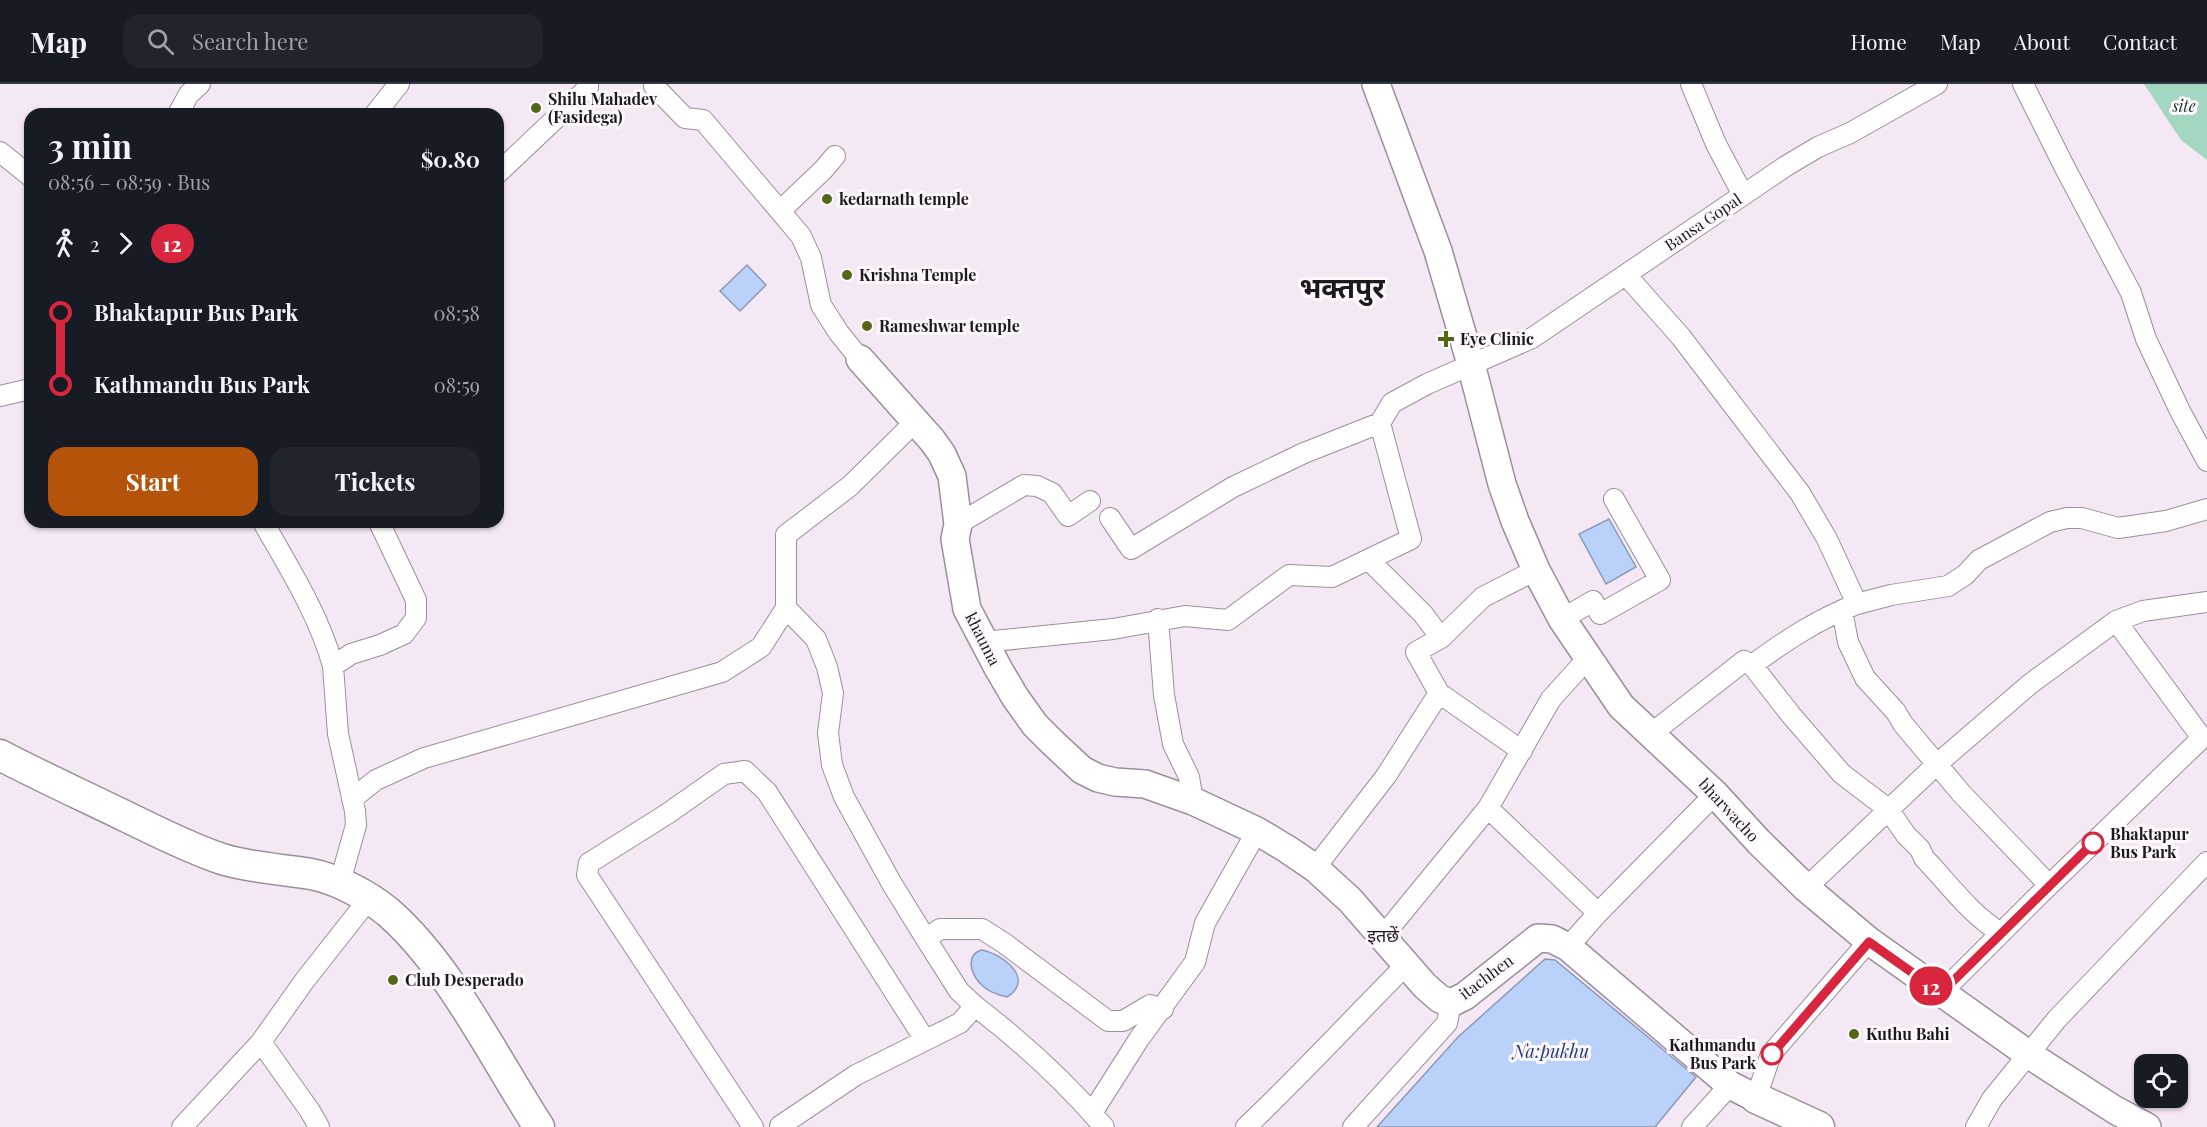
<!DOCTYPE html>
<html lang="en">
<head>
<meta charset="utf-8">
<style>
  body { margin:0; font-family:"Playfair Display","Noto Sans Devanagari",serif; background:#20242c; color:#f1f3f6; height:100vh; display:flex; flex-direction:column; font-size:22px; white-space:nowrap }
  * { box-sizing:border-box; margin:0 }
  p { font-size:20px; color:#9ea1a6 }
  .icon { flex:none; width:33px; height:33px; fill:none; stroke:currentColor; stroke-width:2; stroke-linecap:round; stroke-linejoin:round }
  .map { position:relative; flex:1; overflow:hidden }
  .panel { position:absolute; left:24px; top:24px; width:480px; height:420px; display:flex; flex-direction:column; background:#171b24; border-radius:18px; box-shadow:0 2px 4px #0004 }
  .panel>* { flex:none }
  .badge { padding:0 12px; border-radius:20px; font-size:21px; line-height:39px }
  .controls { position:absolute; left:2134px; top:970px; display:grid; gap:12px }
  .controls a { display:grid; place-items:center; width:54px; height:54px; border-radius:12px; background:#171b24; box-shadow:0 2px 4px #0004; font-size:30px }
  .map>.badge { position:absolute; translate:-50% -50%; box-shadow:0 0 0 3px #fff }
  .legs { display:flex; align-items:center; gap:9px; height:66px; padding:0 24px; font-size:20px }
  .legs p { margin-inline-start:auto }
  .summary { display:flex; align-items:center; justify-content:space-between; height:102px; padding:0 24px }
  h1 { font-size:33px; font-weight:700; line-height:45px }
  .primary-button { display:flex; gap:12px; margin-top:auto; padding:12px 24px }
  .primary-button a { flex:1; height:69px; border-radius:18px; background:#b45309; color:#fff; font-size:24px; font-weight:700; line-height:69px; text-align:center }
  .primary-button a+a { background:#20242c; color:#f1f3f6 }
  ul { padding:0 24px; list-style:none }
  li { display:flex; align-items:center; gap:21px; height:72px; font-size:22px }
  li i { display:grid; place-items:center; width:9px; height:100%; margin:0 8px; background:currentColor }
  li i::after { content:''; width:15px; height:15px; margin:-8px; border:4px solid; border-radius:50%; background:#171b24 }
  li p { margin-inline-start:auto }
  li:first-child i { background:linear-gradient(#0000 50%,currentColor 0) }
  li:last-child i { background:linear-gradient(currentColor 50%,#0000 0) }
  header { display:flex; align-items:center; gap:36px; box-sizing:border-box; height:84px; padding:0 30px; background:#171b24; border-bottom:2px solid #363941 }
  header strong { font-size:28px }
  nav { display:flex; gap:33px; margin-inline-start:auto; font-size:21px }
  .search { width:420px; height:54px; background:#20242c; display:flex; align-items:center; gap:15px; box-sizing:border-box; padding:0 21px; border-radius:18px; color:#9ea1a6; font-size:22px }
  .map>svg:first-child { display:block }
  .green { fill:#a4d7bf }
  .water { fill:#bad2fa; stroke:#8b9ab8; stroke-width:1.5 }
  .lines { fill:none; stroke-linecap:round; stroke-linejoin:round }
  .street-casing { stroke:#9a8f9a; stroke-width:22 }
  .secondary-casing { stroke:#9a8f9a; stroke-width:30 }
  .primary-casing { stroke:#9a8f9a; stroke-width:33 }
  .street { stroke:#fff; stroke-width:20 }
  .secondary { stroke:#fff; stroke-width:27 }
  .primary { stroke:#fff; stroke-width:30 }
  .line-1-casing { stroke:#fff; stroke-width:14 }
  .line-1 { stroke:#d7263d; stroke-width:9 }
  .poi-dot { fill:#536816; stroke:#fef7fe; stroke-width:2 }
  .stop-1-dot { fill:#fff; stroke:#d7263d; stroke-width:3 }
  .labels { text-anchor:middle; stroke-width:6; stroke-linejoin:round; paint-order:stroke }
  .poi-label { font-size:16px; font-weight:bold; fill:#1d191d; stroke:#fef7fe; text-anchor:start }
  .park-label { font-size:16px; font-style:italic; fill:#123023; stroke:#fef7fe }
  .street-label { font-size:16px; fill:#1d191d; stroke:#fef7fe }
  .stop-label { font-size:16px; font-weight:bold; fill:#1d191d; stroke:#fef7fe; text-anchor:start }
  .neighbourhood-label { font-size:18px; fill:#1d191d; stroke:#fef7fe }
  .water-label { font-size:18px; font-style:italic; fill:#21417c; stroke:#fef7fe }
  .town-label { font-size:28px; font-weight:bold; fill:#1d191d; stroke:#fef7fe }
</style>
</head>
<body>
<header>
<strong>Map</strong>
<div class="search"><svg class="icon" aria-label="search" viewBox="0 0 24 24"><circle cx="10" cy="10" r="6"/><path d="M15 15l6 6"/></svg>Search here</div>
<nav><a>Home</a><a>Map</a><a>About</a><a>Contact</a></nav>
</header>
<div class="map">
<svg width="2207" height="1043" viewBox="0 0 2207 1043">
  <rect width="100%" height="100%" fill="#f4e8f4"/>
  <path class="green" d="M2144,0H2207V76L2181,56Z"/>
  <path class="water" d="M747,181L766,201L740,227L720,207Z
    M1609,435L1636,483L1606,500L1579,450Z
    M981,866C1002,869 1036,895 1007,913C998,911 991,909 984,903C973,894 963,873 981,866Z
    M1545,875L1555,876L1696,993L1655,1043H1377L1458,953Z"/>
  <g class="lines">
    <g class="street-casing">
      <path id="street" d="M656,0L654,2L685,34L703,36L801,152L811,174L821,221L839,249L860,275
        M1691,0L1716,60L1743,111
        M2023,0L2064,82L2131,209L2146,255L2180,327L2207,377
        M178,30L189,10L200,0
        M375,30L399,0
        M0,68L30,92
        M498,89L588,4V0
        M780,127L823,86L835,72
        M1626,191L1681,253L1800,409L1827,455L1857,520C1818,535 1785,557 1752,581L1744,577L1652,649
        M0,312L30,305
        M1110,434L1131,465L1233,403L1304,369L1380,339L1392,319L1427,300L1532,254L1786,82L1818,63L1850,49L1937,0
        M263,438C289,484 319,531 333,582
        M958,440L1024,401L1037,402L1052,409L1068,432L1090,417
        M1369,476L1423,530L1441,554
        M1857,520L1891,511L1948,502L1965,491L1979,476L2050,438L2067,434H2082L2118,444L2166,437L2207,425
        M786,524L816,555L827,583L833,609L828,649L832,681L844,713L892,800L926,855L959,907L975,922
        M1842,526L1848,558L1865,594L1896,628L1903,640L1961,709L2049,801
        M1158,535L1164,611L1173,660L1189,693L1193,717
        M1562,535L1593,517L1600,530L1660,496L1614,415
        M984,558L1113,545L1185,532L1228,536L1289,491L1332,493L1411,455L1380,339
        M1752,581L1791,631L1842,690L1888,725L1906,751L1920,765L1924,774C1950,801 1969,829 2001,849
        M1522,667L1439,609L1416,568L1441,554L1483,513L1536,486
        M352,715L376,696L424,674L722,588L761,563L786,524V451L850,402L916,337
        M1488,724L1598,829
        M1315,784L1386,692L1439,609
        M340,798L356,741L355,727L338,650L333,582L351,570L380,561L404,550L416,534V516L379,438
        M1806,804L1937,680L2030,600L2116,537L2143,527L2207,518
        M1383,852L1488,724L1551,615L1588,574
        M926,855L940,845H982L1004,859L1108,937H1123L1150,921L1163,925
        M1568,863L1598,829L1715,710
        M1941,909L2037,813L2202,654L2116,537
        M1756,1014L1771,970L1869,857
        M1092,1029L1139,955L1195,878L1205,839L1257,747
        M182,1043L261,958
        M319,1043L310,1027L261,958L305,896L368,816
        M753,1043L587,791L589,779L667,730L724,690L745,687L767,708L925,956
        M781,1043L780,1042L856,991L960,939L975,922C1022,958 1066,998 1104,1043
        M1246,1043C1302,990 1353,934 1407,880
        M1353,1043L1447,939L1451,919
        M1692,1043L1730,1001
        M1976,1043L1992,1015L2057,935L2207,778"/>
    </g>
    <g class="secondary-casing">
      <path id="secondary" d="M1376,0L1438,167L1471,280L1502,400L1515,437L1536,486L1562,535L1621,622L1715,710L1759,758L1806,804L1869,857L2028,970L2115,1026L2147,1043
        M860,275L932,356L942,370L952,392L958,440L955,455L967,525L998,584L1015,613L1035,641L1052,658L1082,686L1098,694L1115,698L1145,700L1193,717L1257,747L1287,765L1315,784L1350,816L1425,902L1440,915L1451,919L1465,912L1538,854L1552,855L1568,863L1730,1001L1756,1014"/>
    </g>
    <g class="primary-casing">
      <path id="primary" d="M0,671C42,693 84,712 127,733C158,748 189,764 222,775C251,784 282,785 311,790C337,795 367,811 388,828C450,882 494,974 539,1043
        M1756,1014L1819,1043"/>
    </g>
    <use href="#street" class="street"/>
    <use href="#secondary" class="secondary"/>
    <use href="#primary" class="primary"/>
  </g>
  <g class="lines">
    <g class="line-1-casing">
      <path id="line-1" d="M1772,970L1869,858L1941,909L2093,759"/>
    </g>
    <use href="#line-1" class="line-1"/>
  </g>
  <g class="poi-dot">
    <circle cx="536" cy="24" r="6"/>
    <circle cx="827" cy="115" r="6"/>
    <circle cx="847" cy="191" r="6"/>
    <circle cx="867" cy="242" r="6"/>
    <path d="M1443 246h6v6h6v6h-6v6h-6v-6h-6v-6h6z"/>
    <circle cx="393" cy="896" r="6"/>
    <circle cx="1854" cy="950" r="6"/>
  </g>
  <g class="stop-1-dot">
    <circle cx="2093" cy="759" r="10"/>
    <circle cx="1772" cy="970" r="10"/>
  </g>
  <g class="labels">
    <g class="poi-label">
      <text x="548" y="21">Shilu Mahadev<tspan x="548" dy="18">(Fasidega)</tspan></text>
      <text x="839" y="121">kedarnath temple</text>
      <text x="859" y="197">Krishna Temple</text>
      <text x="879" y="248">Rameshwar temple</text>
      <text x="1460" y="261">Eye Clinic</text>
      <text x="405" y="902">Club Desperado</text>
      <text x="1866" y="956">Kuthu Bahi</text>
    </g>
    <g class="park-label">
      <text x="2184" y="28">site</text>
    </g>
    <g class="street-label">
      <text transform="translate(1703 138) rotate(-34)" y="6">Bansa Gopal</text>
      <text transform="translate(983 555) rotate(63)" y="6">khauma</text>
      <text transform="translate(1729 726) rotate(47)" y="6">bharwacho</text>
      <text transform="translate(1486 893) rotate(-37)" y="6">itachhen</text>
    </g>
    <g class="stop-label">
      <text x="2110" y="756">Bhaktapur<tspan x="2110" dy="18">Bus Park</tspan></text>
      <text x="1756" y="967" text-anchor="end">Kathmandu<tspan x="1756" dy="18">Bus Park</tspan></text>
    </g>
    <g class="neighbourhood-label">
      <text x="1383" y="858">इतछें</text>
    </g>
    <g class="water-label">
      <text x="1551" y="974">Na:pukhu</text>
    </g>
    <g class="town-label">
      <text x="1342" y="214">भक्तपुर</text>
    </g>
  </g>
</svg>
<div class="controls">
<a><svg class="icon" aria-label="locate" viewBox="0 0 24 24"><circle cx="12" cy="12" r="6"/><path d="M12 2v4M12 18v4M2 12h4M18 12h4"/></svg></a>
</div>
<b class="badge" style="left:1931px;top:902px;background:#d7263d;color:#fff">12</b>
<section class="panel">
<div class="summary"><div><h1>3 min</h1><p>08:56 – 08:59 · Bus</p></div><b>$0.80</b></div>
<div class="legs"><svg class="icon" aria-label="walk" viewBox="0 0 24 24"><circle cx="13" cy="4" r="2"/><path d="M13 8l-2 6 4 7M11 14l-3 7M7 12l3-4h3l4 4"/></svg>2<svg class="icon" aria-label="forward" viewBox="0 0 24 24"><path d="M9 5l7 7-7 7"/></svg><b class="badge" style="background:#d7263d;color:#fff">12</b></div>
<ul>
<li><i style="color:#d7263d"></i><b>Bhaktapur Bus Park</b><p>08:58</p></li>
<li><i style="color:#d7263d"></i><b>Kathmandu Bus Park</b><p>08:59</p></li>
</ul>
<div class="primary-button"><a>Start</a><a>Tickets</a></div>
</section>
</div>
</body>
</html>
